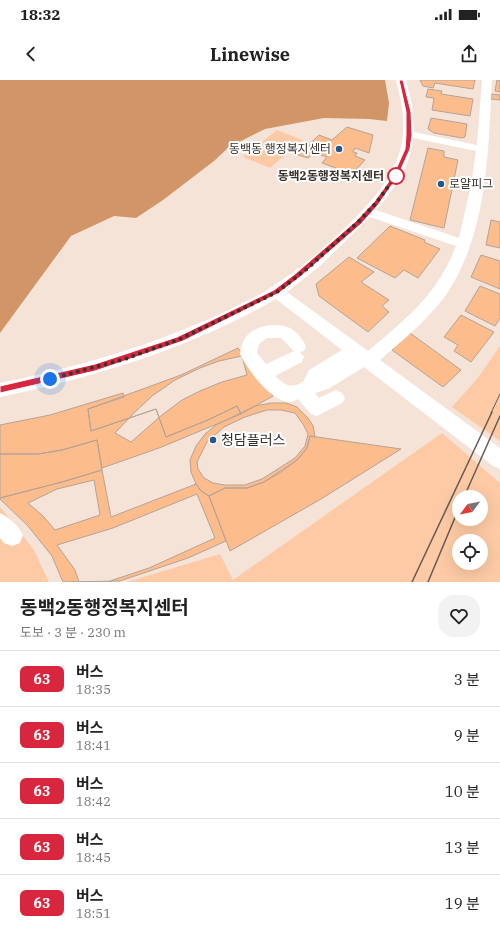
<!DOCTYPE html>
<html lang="ko">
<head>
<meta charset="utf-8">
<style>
  body { margin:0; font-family:"IBM Plex Serif","Noto Sans KR",serif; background:#f2f2f2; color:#222; height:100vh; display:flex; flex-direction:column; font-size:15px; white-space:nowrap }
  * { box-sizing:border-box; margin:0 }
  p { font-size:13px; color:#767676 }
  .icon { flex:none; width:22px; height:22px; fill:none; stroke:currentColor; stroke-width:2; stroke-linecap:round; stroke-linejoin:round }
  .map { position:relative; height:502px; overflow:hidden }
  .details { display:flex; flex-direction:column; background:#fff; flex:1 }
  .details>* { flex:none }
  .badge { padding:0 8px; border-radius:6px; font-size:14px; line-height:26px }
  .needle { width:26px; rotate:238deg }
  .buttons { position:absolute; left:452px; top:410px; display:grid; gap:8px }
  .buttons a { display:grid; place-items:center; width:36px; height:36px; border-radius:50%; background:#fff; box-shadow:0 4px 16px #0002; font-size:20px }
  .you { position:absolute; width:20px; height:20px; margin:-10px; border:3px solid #fff; border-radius:50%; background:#1a73e8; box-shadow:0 0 0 6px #1a73e833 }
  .map>.badge { position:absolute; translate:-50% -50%; box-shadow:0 0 0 2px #fff }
  .round { display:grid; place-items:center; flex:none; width:42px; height:42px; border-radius:16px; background:#f2f2f2 }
  .overview { display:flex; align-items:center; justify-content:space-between; height:68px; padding:0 20px }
  h1 { font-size:19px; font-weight:700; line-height:30px }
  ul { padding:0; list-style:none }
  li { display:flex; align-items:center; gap:12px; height:56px; padding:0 20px; border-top:1px solid #e0e0e0 }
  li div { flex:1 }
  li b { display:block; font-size:15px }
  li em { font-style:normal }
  li .badge { min-width:44px; font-weight:700; text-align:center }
  .status { display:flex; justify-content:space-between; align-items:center; height:28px; padding:0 20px; background:#fff; direction:ltr }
  .status svg { height:11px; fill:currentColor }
  header { display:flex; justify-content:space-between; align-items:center; height:52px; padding:0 20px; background:#fff; font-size:18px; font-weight:700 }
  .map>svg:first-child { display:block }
  .green { fill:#fdcaa5; fill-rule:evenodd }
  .forest { fill:#d29567 }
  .building { fill:#fcbc8c; stroke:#b4a397; fill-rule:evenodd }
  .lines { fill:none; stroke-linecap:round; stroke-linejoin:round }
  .minor { fill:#fff; fill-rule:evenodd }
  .tram-far1 { stroke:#645b54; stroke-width:1 }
  .tram { stroke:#645b54; stroke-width:1.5 }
  .line { fill:#d7263d; stroke:#fff }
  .walk { stroke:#39322d; stroke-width:4; stroke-dasharray:0 7.2 }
  .poi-dot { fill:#235790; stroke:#fff; stroke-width:1.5 }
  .stop-dot { fill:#fff; stroke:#d7263d; stroke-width:2 }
  .labels { text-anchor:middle; stroke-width:4; stroke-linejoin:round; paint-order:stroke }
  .far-poi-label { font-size:12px; fill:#39322d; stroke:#fff; text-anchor:end }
  .far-stop-label { font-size:12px; font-weight:bold; fill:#39322d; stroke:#fff; text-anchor:end }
  .poi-label { font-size:14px; fill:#39322d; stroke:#fff; text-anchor:start }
</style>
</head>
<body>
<div class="status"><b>18:32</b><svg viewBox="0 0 49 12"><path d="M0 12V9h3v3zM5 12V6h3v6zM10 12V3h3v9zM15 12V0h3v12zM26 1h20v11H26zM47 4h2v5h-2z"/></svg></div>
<header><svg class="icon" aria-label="back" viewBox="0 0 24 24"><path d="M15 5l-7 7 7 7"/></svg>Linewise<svg class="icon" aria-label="share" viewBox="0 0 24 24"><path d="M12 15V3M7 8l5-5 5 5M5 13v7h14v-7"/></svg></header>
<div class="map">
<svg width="500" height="502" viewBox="0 0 500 502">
  <rect width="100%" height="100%" fill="#f5e3d7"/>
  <path class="green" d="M277,50L303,60L270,88L243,77Z
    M500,266V361L452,327L477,299Z
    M442,353L500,403V502H127L220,474L233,500ZM459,417H481V439H459ZM459,461H481V483H459Z
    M0,428H1L34,470L49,502H0Z"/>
  <path class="forest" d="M0,0H385L389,23L387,41L369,39L324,38L265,49L229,67L214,81L163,120L136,138L114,136L71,156L0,253Z"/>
  <path class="building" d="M420,0H475L473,9L435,3L433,8L423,6Z
    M497,0L500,1V12L495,11Z
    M428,9L442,11L441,14L473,19L470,36L432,30L434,18L426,17Z
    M491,14L500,15V20L491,19Z
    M431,38L467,44L465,57L462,58L434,53L428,49Z
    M347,47L373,55L369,73L355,68L353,72L357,73L355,76L365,80L352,94L322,83L327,77L314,73L308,78L298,75L319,55L332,60Z
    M428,68L444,71V77L458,80L444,148L410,140Z
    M491,140L500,142V168L486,165Z
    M390,146L425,160L424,162L440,169L418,198L404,190L395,198L357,178Z
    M481,175L500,181V209L471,197Z
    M349,177L374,192L361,202L389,220L382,226L389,232L368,252L319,216L316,204Z
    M480,206L500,214V238L495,246L465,231Z
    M461,235L494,252L471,282L454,271L458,265L444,257Z
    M410,253L461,290L443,307L392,270Z
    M238,268L273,316L241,334L237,326L208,340L166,357L156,329L91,351L88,329L181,295Z
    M242,276L247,295L222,302L200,311L182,320L162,335L131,362L115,353L134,333L152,316L175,300L200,288L219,281Z
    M123,313L124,317L88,329L91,351L156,329L166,357L208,340L237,326L241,334L159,368L102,388L97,360L62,370L38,374H0V345L50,335Z
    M271,323H286L297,327L308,338L313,346L315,357L310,356L307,368L297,380L264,402L247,408H225L209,416L201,411L196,404L191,392L190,380L196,366L205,354L216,345L255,326ZM267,330H281L295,333L303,344L308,354L305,366L295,378L262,399L245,405H224L213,403L204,398L198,389L197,382L207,362L224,347L245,337Z
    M310,356L401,369L321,419L230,471L209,416L225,408H247L264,402L281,392L297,380L307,368Z
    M97,360L102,390L62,402L0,418V374H38L62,370Z
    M102,390L111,437L196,404L201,411L209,416L226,461L188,478L120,501L63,502L52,476L28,446L0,419V418L62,402ZM94,400L100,435L55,450L43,436L28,423L57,409Z
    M197,414L215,458L149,488L107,502H79L75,490L57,465L113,448Z"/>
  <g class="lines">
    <path class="minor" d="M396,0H406L412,24L414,52L477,65L482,0H492C488,73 488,157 443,219C425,242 402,261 380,280L500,368V389L493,386L364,287L328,309L315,313L319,318L336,310L342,313L345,318L342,323L317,336L311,334L298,319C296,320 292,322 289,322C269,320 248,290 240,274C241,268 242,262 246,257C256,244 279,242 292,249C298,253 303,260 306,266L304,271L300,272L304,277L302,282L275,296C285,305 290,309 303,302L309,290L342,270L276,219C191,268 96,297 0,317V303C77,287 151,266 222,233C238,225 255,218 270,208C299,190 324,168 348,145C371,122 394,98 401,66C406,44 402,22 396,0ZM413,58L476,71L471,105L459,158L376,130C394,110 411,86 413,58ZM370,137L456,166C437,215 407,238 368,271L287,212L320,186ZM267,258H281L294,271L266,284L257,273L259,264Z
      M0,433C10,438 18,445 23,455L20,463L12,466L4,463L0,458Z"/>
    <path class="tram-far1" d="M491,333L500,314"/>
    <path class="tram" d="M464,417L500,336
      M412,502L492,332
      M428,502L459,428"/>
  </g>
  <path class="line" d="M399,0H403L411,32L412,55L410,69L398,96L378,125L361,144L300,197L279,213L183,261L95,291L0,313V306L95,284L177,257L274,210L295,194L356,141L374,122L393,96L405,69L406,55V32Z"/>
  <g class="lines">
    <path class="walk" d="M50,299L125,279L180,259L277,212L308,188L358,142L376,123L396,96"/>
  </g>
  <g class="poi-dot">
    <circle cx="339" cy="69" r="4"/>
    <circle cx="441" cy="104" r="4"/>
    <circle cx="213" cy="360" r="4"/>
  </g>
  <circle class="stop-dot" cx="396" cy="96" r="8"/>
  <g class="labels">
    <g class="far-poi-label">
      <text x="331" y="73">동백동 행정복지센터</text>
      <text x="449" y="108" text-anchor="start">로얄피그</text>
    </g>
    <g class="far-stop-label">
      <text x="384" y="100">동백2동행정복지센터</text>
    </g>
    <g class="poi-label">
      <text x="221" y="365">청담플러스</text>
    </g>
  </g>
</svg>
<div class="buttons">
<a><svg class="needle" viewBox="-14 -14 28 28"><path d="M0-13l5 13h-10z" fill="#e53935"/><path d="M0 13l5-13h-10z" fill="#767676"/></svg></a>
<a><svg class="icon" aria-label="locate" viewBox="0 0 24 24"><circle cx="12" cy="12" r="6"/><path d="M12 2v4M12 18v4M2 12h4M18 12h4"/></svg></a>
</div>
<div class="you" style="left:50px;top:299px"></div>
</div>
<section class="details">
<div class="overview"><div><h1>동백2동행정복지센터</h1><p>도보 · 3 분 · 230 m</p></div><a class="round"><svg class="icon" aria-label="heart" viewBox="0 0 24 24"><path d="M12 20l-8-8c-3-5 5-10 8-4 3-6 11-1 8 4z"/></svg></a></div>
<ul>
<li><span class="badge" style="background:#d7263d;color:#fff">63</span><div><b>버스</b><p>18:35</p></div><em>3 분</em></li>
<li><span class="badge" style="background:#d7263d;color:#fff">63</span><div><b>버스</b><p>18:41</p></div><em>9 분</em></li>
<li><span class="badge" style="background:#d7263d;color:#fff">63</span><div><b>버스</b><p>18:42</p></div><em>10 분</em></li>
<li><span class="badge" style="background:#d7263d;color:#fff">63</span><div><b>버스</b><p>18:45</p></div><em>13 분</em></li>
<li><span class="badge" style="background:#d7263d;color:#fff">63</span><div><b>버스</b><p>18:51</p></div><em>19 분</em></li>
</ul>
</section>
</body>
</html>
